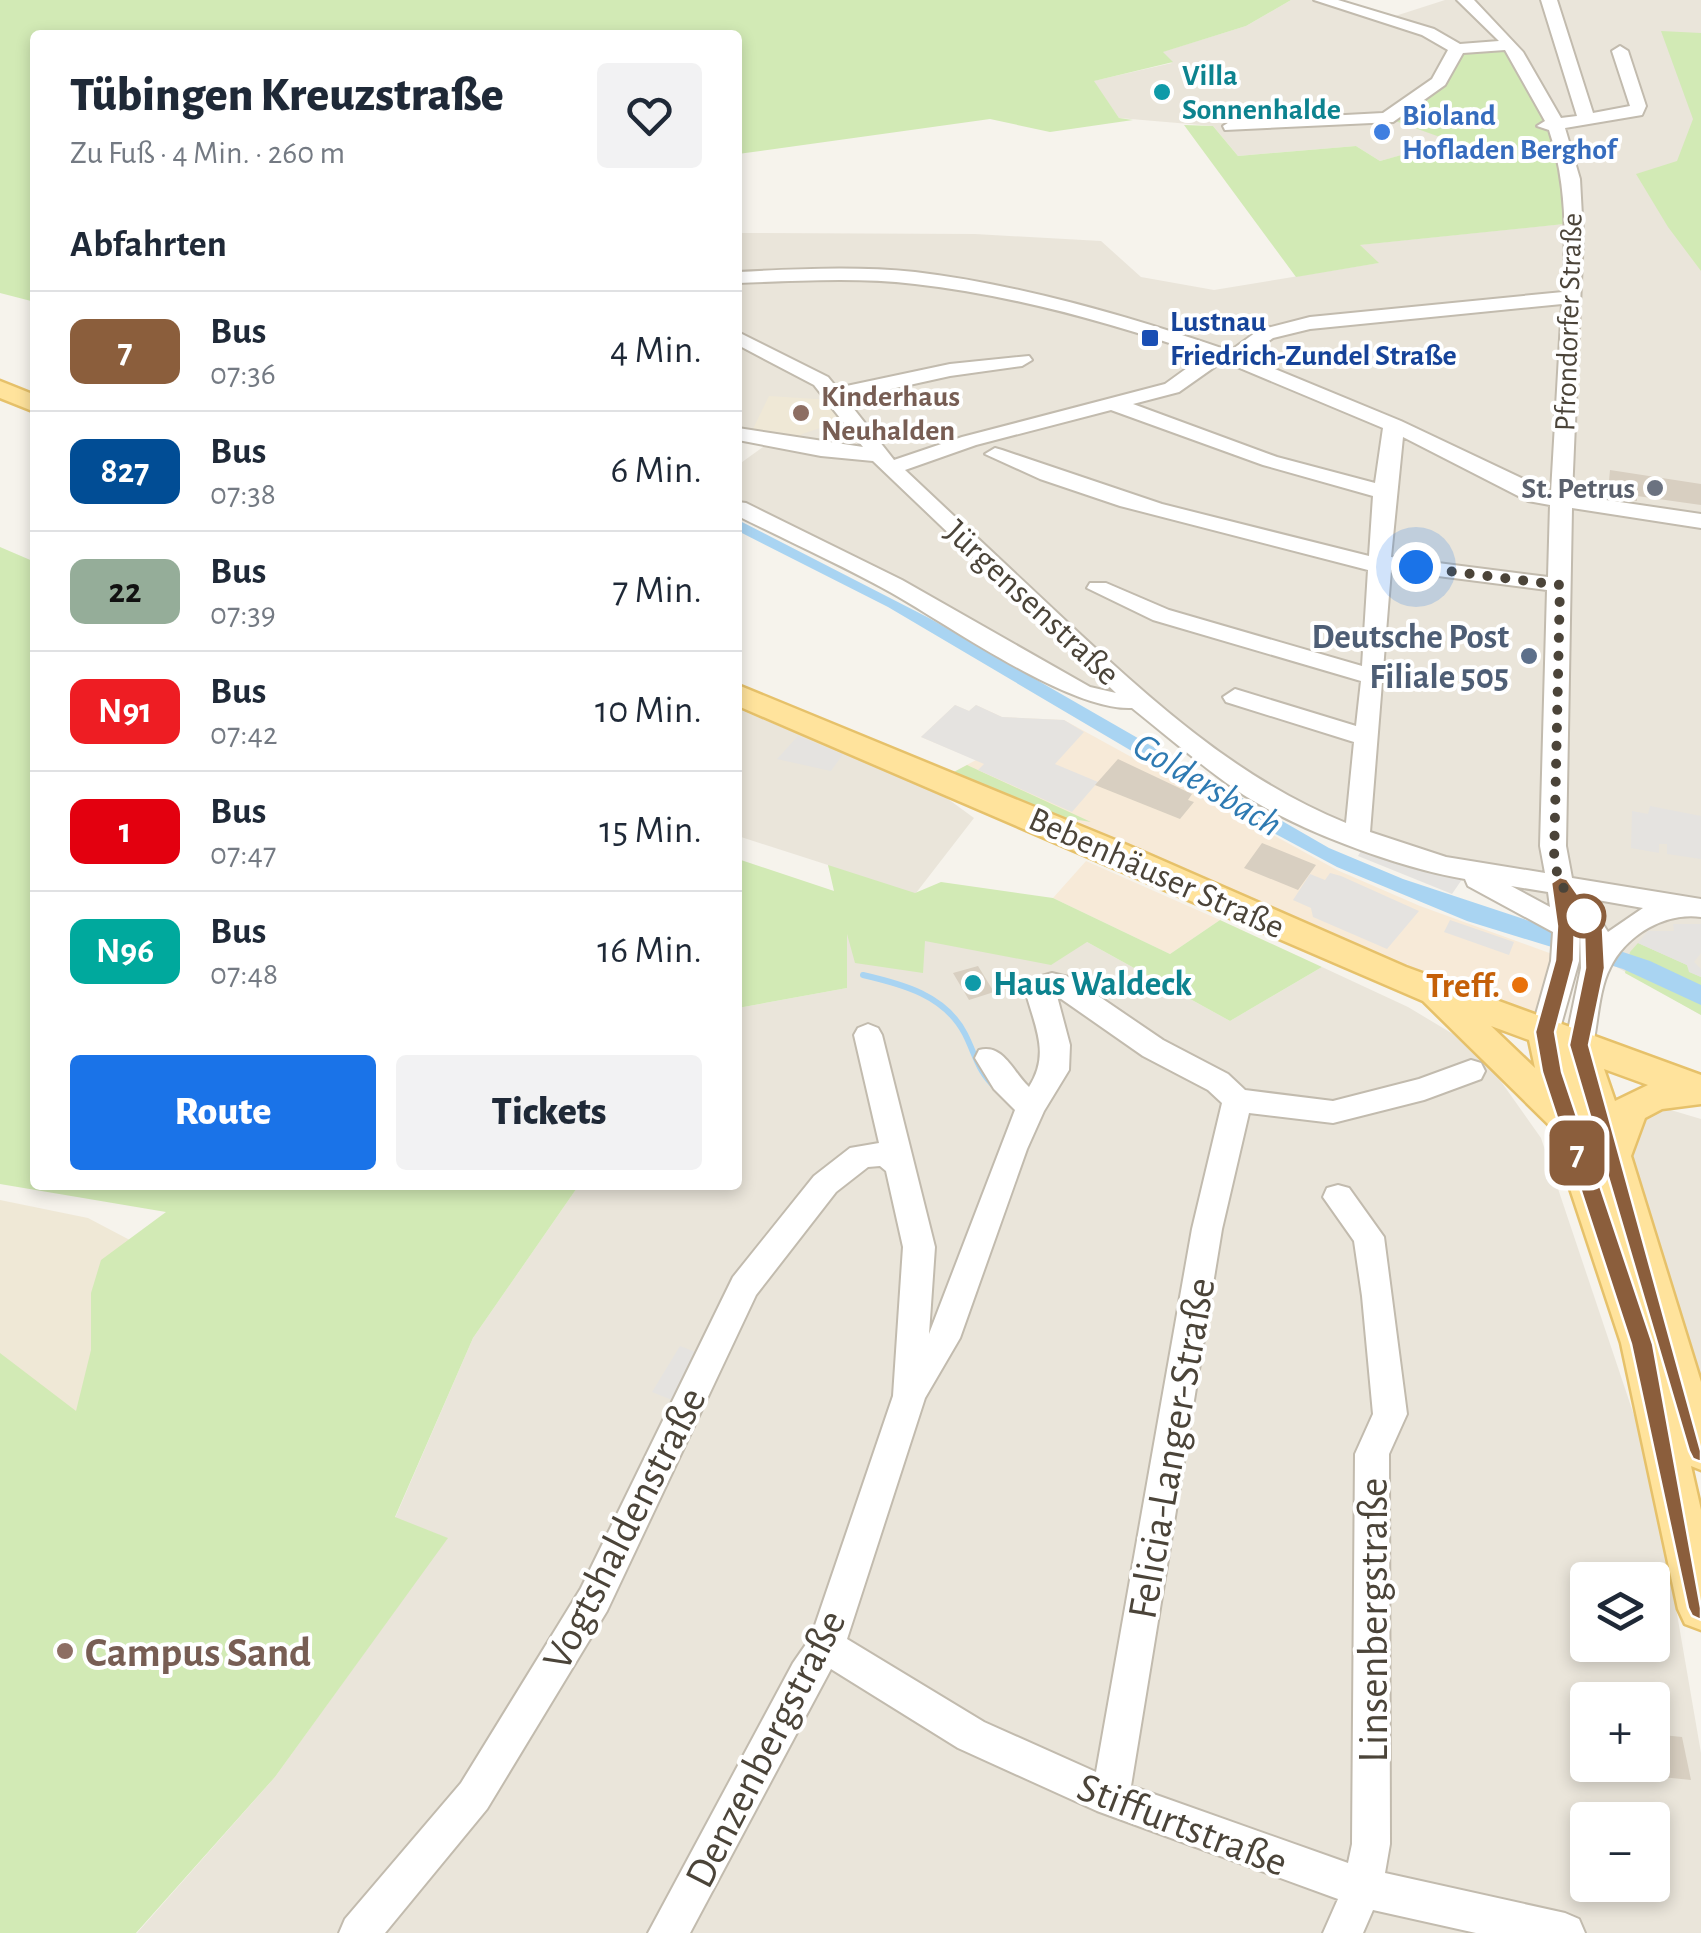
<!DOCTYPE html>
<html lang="de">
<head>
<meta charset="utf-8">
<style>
  body { margin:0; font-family:"Alegreya Sans",sans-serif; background:#f2f2f3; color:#1f2937; height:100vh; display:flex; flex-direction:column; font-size:38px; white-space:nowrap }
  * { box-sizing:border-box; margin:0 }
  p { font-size:32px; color:#747a83 }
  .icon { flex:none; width:55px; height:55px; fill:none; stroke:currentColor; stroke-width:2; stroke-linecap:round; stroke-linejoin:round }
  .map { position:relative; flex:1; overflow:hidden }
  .details { position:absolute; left:30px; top:30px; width:712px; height:1160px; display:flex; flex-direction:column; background:#fff; border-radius:10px; box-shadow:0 5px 15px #0003 }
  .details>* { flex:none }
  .badge { padding:0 20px; border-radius:15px; font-size:35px; line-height:65px }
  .controls { position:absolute; left:1570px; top:1562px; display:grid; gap:20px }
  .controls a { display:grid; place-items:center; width:100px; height:100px; border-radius:10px; background:#fff; box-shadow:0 5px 15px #0003; font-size:50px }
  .you { position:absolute; width:50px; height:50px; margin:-25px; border:8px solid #fff; border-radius:50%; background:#1a73e8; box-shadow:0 0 0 15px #1a73e833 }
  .map>.badge { position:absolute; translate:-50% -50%; box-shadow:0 0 0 5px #fff }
  h2 { padding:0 40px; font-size:38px; line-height:90px }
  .round { display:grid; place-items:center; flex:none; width:105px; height:105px; border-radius:10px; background:#f2f2f3 }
  .overview { display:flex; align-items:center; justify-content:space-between; height:170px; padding:0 40px }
  h1 { font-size:48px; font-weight:800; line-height:75px }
  .cta { display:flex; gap:20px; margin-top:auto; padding:20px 40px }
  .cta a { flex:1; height:115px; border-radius:10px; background:#1a73e8; color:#fff; font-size:40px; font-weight:800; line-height:115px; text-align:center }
  .cta a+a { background:#f2f2f3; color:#1f2937 }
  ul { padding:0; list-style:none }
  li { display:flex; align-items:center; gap:30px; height:120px; padding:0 40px; border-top:2px solid #e0e1e3 }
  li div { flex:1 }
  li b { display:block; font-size:38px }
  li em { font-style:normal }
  li .badge { min-width:110px; font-weight:700; text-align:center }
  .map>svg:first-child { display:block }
  .residential { fill:#eae5da; fill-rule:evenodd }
  .commercial { fill:#f7ead8 }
  .education { fill:#efe8d6 }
  .green { fill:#d2eab5 }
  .parking { fill:#e5e3e0 }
  .water { fill:#a9d4f2 }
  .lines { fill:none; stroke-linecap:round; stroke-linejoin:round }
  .stream { stroke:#a9d4f2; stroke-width:6 }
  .building { fill:#d8cfc1 }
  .minor-casing { stroke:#c2bbae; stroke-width:4 }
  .major-casing { stroke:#e6c16a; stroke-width:5 }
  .minor { fill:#fff; fill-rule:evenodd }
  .major { fill:#ffe39c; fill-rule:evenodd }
  .line { fill:#8b5e3c; stroke:#fff; stroke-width:2.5 }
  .walk { stroke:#4b4439; stroke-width:10; stroke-dasharray:0 18 }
  .culture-dot { fill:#0f9aa8; stroke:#fff; stroke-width:4 }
  .shop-dot { fill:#3f7fe0; stroke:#fff; stroke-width:4 }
  .transit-dot { fill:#1a4fb4; stroke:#fff; stroke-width:4 }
  .education-dot { fill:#8d6e63; stroke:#fff; stroke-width:4 }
  .worship-dot { fill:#6b7280; stroke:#fff; stroke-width:4 }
  .service-dot { fill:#5c6f8a; stroke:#fff; stroke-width:4 }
  .stop-dot { fill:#fff; stroke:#8b5e3c; stroke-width:5 }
  .food-dot { fill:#e8710a; stroke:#fff; stroke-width:4 }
  .labels { text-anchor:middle; stroke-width:8; stroke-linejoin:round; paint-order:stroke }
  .far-culture-label { font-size:30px; font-weight:bold; fill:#0d838f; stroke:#fff; text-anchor:start }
  .far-shop-label { font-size:30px; font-weight:bold; fill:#366cbe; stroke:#fff; text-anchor:start }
  .far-transit-label { font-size:30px; font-weight:bold; fill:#164399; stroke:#fff; text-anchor:start }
  .far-street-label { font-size:30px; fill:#4b4439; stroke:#fff }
  .far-education-label { font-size:30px; font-weight:bold; fill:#785e54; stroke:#fff; text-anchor:start }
  .far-worship-label { font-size:30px; font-weight:bold; fill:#5b616d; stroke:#fff; text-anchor:end }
  .street-label { font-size:35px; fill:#4b4439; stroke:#fff }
  .service-label { font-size:35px; font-weight:bold; fill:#4e5e75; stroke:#fff; text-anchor:end }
  .culture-label { font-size:35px; font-weight:bold; fill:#0d838f; stroke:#fff; text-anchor:start }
  .food-label { font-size:35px; font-weight:bold; fill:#c56008; stroke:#fff; text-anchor:end }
  .water-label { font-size:38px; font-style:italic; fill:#2e7ab2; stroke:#fff }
  .near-street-label { font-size:42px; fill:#4b4439; stroke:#fff }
  .near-education-label { font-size:42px; font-weight:bold; fill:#785e54; stroke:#fff; text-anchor:start }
</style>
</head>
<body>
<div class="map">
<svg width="1701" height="1933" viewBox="0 0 1701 1933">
  <rect width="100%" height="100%" fill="#f6f3ec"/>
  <path class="residential" d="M1291,0H1328L1389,18L1445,0H1701V1015L1432,862L1287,808L1137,701H1115L738,505V465L770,442L738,433V233L975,234L1101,241L1141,277L1214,290L1378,263L1358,245L1573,223L1450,67L1388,118L1453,141L1380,161L1356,146L1238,156L1213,126L1119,118L1093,81L1172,63L1162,52L1246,26Z
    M738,709L937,791L974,818L916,893L925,941L1087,942L1230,1021L1322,967L1408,1007L1453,1034L1490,1066L1541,1138L1652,1469L1701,1753V1933H137L275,1777L447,1538L395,1518L473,1338L579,1185H738V1008L847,988V928L828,865L738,836ZM1588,1580H1652V1645H1588ZM1588,1700H1652V1765H1588ZM1588,1820H1652V1885H1588Z
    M1664,1108L1701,1119V1386L1636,1192L1631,1133L1649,1109Z"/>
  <path class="commercial" d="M955,705L969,711L976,705L1002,717L1064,720L1337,870L1420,906L1555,955L1535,1020L952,773L976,760L921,737Z
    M1086,861L1220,920L1170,954L1053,898Z"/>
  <path class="education" d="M769,396L831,400L844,420L802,434L798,440L752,431Z
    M0,1200L88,1218L202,1278L0,1828Z"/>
  <path class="green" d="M0,0H1291L1246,26L1163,52L1173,62L1094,81L1119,118L1133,120L1050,132L990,119L738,154V35H35V302L0,293Z
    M1661,31L1701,33V271L1668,227L1636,174L1677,161L1693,119Z
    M1509,45L1556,126L1574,223L1360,245L1379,263L1296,277L1184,125L1213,126L1238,156L1356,146L1380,161L1451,141L1387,118L1439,82L1457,49Z
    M0,547L35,562V1185H579L473,1338L395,1517L448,1538L275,1777L136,1933H0V1353L76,1411L91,1350V1293L101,1260L166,1212L0,1184Z
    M967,765L1091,822L1060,817L952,773Z
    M738,859L834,891L828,865L915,893L941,882L1053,898L1170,954L1220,920L1322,967L1230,1021L1087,942L1051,965L925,941L923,973L855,963L847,934V988L738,1008Z
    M1638,943L1687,965L1690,972L1701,977V1015L1625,973L1630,952Z"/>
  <path class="parking" d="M955,705L969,711L976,705L1002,717L1064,720L1084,732L1055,764L1098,782L1072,812L978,770L984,764L921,737Z
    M798,736L843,754L831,771L777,759Z
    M1650,806L1701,816V859L1667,854V844H1659V853L1631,848L1632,811L1648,814Z
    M1367,841L1465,875L1452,894L1358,856Z
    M1330,873L1341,876L1419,911L1387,949L1313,917L1311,908L1293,900L1310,874L1325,880Z
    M1450,920L1514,942L1509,955L1444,932Z
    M1673,924H1701V953L1694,962L1701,969V977L1689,972L1687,965L1638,943L1648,931H1674Z
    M680,1346L711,1358L687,1406L652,1392Z"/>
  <path class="water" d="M738,520L929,618L1329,848L1403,879L1650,961L1701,985V1005L1623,969L1467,921L1337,867L1240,815L888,607L738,531Z"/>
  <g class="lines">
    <path class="stream" d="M863,975C902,984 945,995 965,1034C976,1056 978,1072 997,1089"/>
  </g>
  <path class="building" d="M1610,470L1701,484V505L1637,496V501L1618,498V494L1608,492Z
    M1118,759L1192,794L1188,800L1194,802L1180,819L1095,785Z
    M1262,843L1316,865L1298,890L1244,868Z
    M978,966L994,992L969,1000L953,973Z
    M1652,1734L1682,1737L1691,1780L1652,1776Z"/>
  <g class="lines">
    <g class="minor-casing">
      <path id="minor" d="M1314,0H1338L1434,29L1460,44L1499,41L1457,0H1474L1523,52L1561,118L1577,116L1541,0H1557L1593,113L1630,106L1612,51L1620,46L1628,51L1646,106L1642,115L1565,128L1580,179L1583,235L1572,495L1701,514V528L1572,508L1566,846L1572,878L1701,899V917C1665,912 1626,935 1610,968C1599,989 1598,1021 1593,1045L1589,1053L1579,1056L1569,1053L1565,1045L1581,968L1580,930L1579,961L1559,1032L1555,1039L1545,1043L1535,1039L1531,1032L1551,961L1553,932L1468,886L1465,879C1398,868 1290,828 1235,789C1199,764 1166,735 1132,708C1069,711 949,625 890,592C841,565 788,541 738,516V502L746,503L902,580L1090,687L1116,693L873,461L821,456L738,440V428L863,447L814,385L738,345V332L828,377L837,388L950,364L1029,356L1032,360L1022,366L950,376L846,399L894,460L962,437L1165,384L1205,355C1112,323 1013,295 915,284C856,277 797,281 738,283V272C796,269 856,266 915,272C1022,285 1128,316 1230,351L1259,330L1310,317L1563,292C1566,237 1567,183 1549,130L1537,126L1545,121L1505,50L1463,53L1445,85L1393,122L1225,130L1223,126L1231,121L1383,113L1432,79L1448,50L1422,35ZM1562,304L1551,492L1401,421L1246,357L1273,338L1310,329ZM1223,361L1383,428L1375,483L1277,457L1133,404L1179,392ZM1111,410L1263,465L1373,496L1369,556L1162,504L1002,450L995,448L985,454L1040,479L1120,506L1368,570L1362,666L1169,610L1106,583H1090L1087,588L1153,620L1361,681L1356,726L1235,689L1223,697L1226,702L1354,742L1346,823C1237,779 1152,701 1067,622C1013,571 959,521 905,470L976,445ZM1403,437L1528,501L1550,505L1548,577L1391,557ZM1391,570L1547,590L1540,846L1545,873L1446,857L1370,832ZM1511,886L1548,892L1550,907ZM1586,898L1643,908L1608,932Z
        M1052,973L1072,978L1163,1040L1228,1074L1245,1090L1333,1101L1419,1079L1471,1060L1481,1063L1485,1071L1481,1079L1424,1100L1333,1123L1249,1113L1222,1229L1131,1786L1348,1863L1352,1844L1355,1454L1373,1414L1362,1296L1354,1241L1323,1197L1327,1188L1338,1185L1349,1188L1384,1237L1407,1414L1389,1454L1390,1844L1385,1873L1565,1913L1579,1919L1585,1933H1476L1373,1910L1363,1933H1323L1338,1899L1097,1811L958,1748L831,1669L690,1933H648L793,1663L811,1637L893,1396L903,1247L886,1171L880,1166L868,1167L836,1192L756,1295L607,1611L487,1809L385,1933H339L345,1919L461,1783L581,1588L733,1277L814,1176L850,1148L879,1143L854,1035L858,1028L868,1024L878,1028L882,1035L935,1247L929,1334L1015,1110L994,1089L975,1058L979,1050C1003,1043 1013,1072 1029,1087C1049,1056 1037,1031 1027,997L1042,976ZM1057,996L1143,1056L1208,1090L1222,1103L1192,1229L1096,1772L984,1722L847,1639L925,1398L960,1338L1027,1149L1044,1111L1069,1070L1070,1045Z"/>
    </g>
    <g class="major-casing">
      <path id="major" d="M0,381L35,395V412L0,398Z
        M738,685L1127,845L1406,967L1701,1075V1104L1662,1109L1645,1118L1631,1156L1701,1382V1470L1691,1466L1701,1510V1630L1685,1624L1678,1609L1621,1343L1549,1125L1423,1001L738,706ZM1491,1026L1529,1040L1535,1068ZM1604,1069L1648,1085L1615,1101Z"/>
    </g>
    <use href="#minor" class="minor"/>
    <use href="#major" class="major"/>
  </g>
  <path class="line" d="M1560,877L1567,879L1603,930L1605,968L1589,1045L1701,1451V1462L1693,1459L1689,1451L1569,1045L1585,968L1584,930L1575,918L1574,960L1555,1032L1562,1072L1653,1344L1701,1608V1620L1692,1616L1688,1608L1631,1344L1542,1072L1535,1032L1555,960L1557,926L1551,883Z"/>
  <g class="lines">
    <path class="walk" d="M1416,567L1560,585L1554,861L1560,883L1584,916"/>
  </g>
  <g class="culture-dot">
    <circle cx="1162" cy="92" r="10"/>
    <circle cx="973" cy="983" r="10"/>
  </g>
  <circle class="shop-dot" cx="1382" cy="132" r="10"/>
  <rect class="transit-dot" x="1140" y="328" width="20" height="20" rx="5"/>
  <g class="education-dot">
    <circle cx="801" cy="413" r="10"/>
    <circle cx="65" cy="1651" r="10"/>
  </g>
  <circle class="worship-dot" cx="1655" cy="488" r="10"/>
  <circle class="service-dot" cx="1529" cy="656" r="10"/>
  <circle class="stop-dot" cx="1584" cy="916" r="20"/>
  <circle class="food-dot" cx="1520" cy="985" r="10"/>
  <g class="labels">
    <g class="far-culture-label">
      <text x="1182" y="85">Villa<tspan x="1182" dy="34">Sonnenhalde</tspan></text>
    </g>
    <g class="far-shop-label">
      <text x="1402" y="125">Bioland<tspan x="1402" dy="34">Hofladen Berghof</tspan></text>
    </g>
    <g class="far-transit-label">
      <text x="1170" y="331">Lustnau<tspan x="1170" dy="34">Friedrich-Zundel Straße</tspan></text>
    </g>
    <g class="far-street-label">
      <text transform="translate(1568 322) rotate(-88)" y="10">Pfrondorfer Straße</text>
    </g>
    <g class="far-education-label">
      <text x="821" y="406">Kinderhaus<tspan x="821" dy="34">Neuhalden</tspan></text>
    </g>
    <g class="far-worship-label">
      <text x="1635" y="498">St. Petrus</text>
    </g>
    <g class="street-label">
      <text transform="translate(1033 602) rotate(43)" y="12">Jürgensenstraße</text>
      <text transform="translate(1157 872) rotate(24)" y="12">Bebenhäuser Straße</text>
    </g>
    <g class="service-label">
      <text x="1509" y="648">Deutsche Post<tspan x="1509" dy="40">Filiale 505</tspan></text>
    </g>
    <g class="culture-label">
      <text x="993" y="995">Haus Waldeck</text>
    </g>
    <g class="food-label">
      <text x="1500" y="997">Treff.</text>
    </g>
    <g class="water-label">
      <text transform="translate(1208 784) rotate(31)" y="13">Goldersbach</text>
    </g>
    <g class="near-street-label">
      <text transform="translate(1170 1448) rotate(-80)" y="15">Felicia-Langer-Straße</text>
      <text transform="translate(623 1528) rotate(-63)" y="15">Vogtshaldenstraße</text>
      <text transform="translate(1372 1620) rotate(-90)" y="15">Linsenbergstraße</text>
      <text transform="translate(764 1748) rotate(-63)" y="15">Denzenbergstraße</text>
      <text transform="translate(1183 1823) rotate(21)" y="15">Stiffurtstraße</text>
    </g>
    <g class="near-education-label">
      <text x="85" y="1666">Campus Sand</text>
    </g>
  </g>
</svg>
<div class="controls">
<a><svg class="icon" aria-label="layers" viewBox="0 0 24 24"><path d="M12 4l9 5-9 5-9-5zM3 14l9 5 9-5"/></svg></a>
<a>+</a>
<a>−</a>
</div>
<div class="you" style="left:1416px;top:567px"></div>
<b class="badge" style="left:1577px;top:1153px;background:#8b5e3c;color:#fff">7</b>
<section class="details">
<div class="overview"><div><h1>Tübingen Kreuzstraße</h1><p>Zu Fuß · 4 Min. · 260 m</p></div><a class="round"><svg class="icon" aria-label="heart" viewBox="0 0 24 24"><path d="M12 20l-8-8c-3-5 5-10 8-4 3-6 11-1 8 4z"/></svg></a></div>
<h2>Abfahrten</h2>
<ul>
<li><span class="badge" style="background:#8b5e3c;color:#fff">7</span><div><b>Bus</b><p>07:36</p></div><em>4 Min.</em></li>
<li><span class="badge" style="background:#014d95;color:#fff">827</span><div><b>Bus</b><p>07:38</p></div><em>6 Min.</em></li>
<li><span class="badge" style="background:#95ad99;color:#111">22</span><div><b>Bus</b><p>07:39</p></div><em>7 Min.</em></li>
<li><span class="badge" style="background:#ee1d23;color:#fff">N91</span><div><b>Bus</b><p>07:42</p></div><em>10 Min.</em></li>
<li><span class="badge" style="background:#e3000f;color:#fff">1</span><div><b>Bus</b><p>07:47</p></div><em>15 Min.</em></li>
<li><span class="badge" style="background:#00a99d;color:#fff">N96</span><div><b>Bus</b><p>07:48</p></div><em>16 Min.</em></li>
</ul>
<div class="cta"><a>Route</a><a>Tickets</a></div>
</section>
</div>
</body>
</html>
